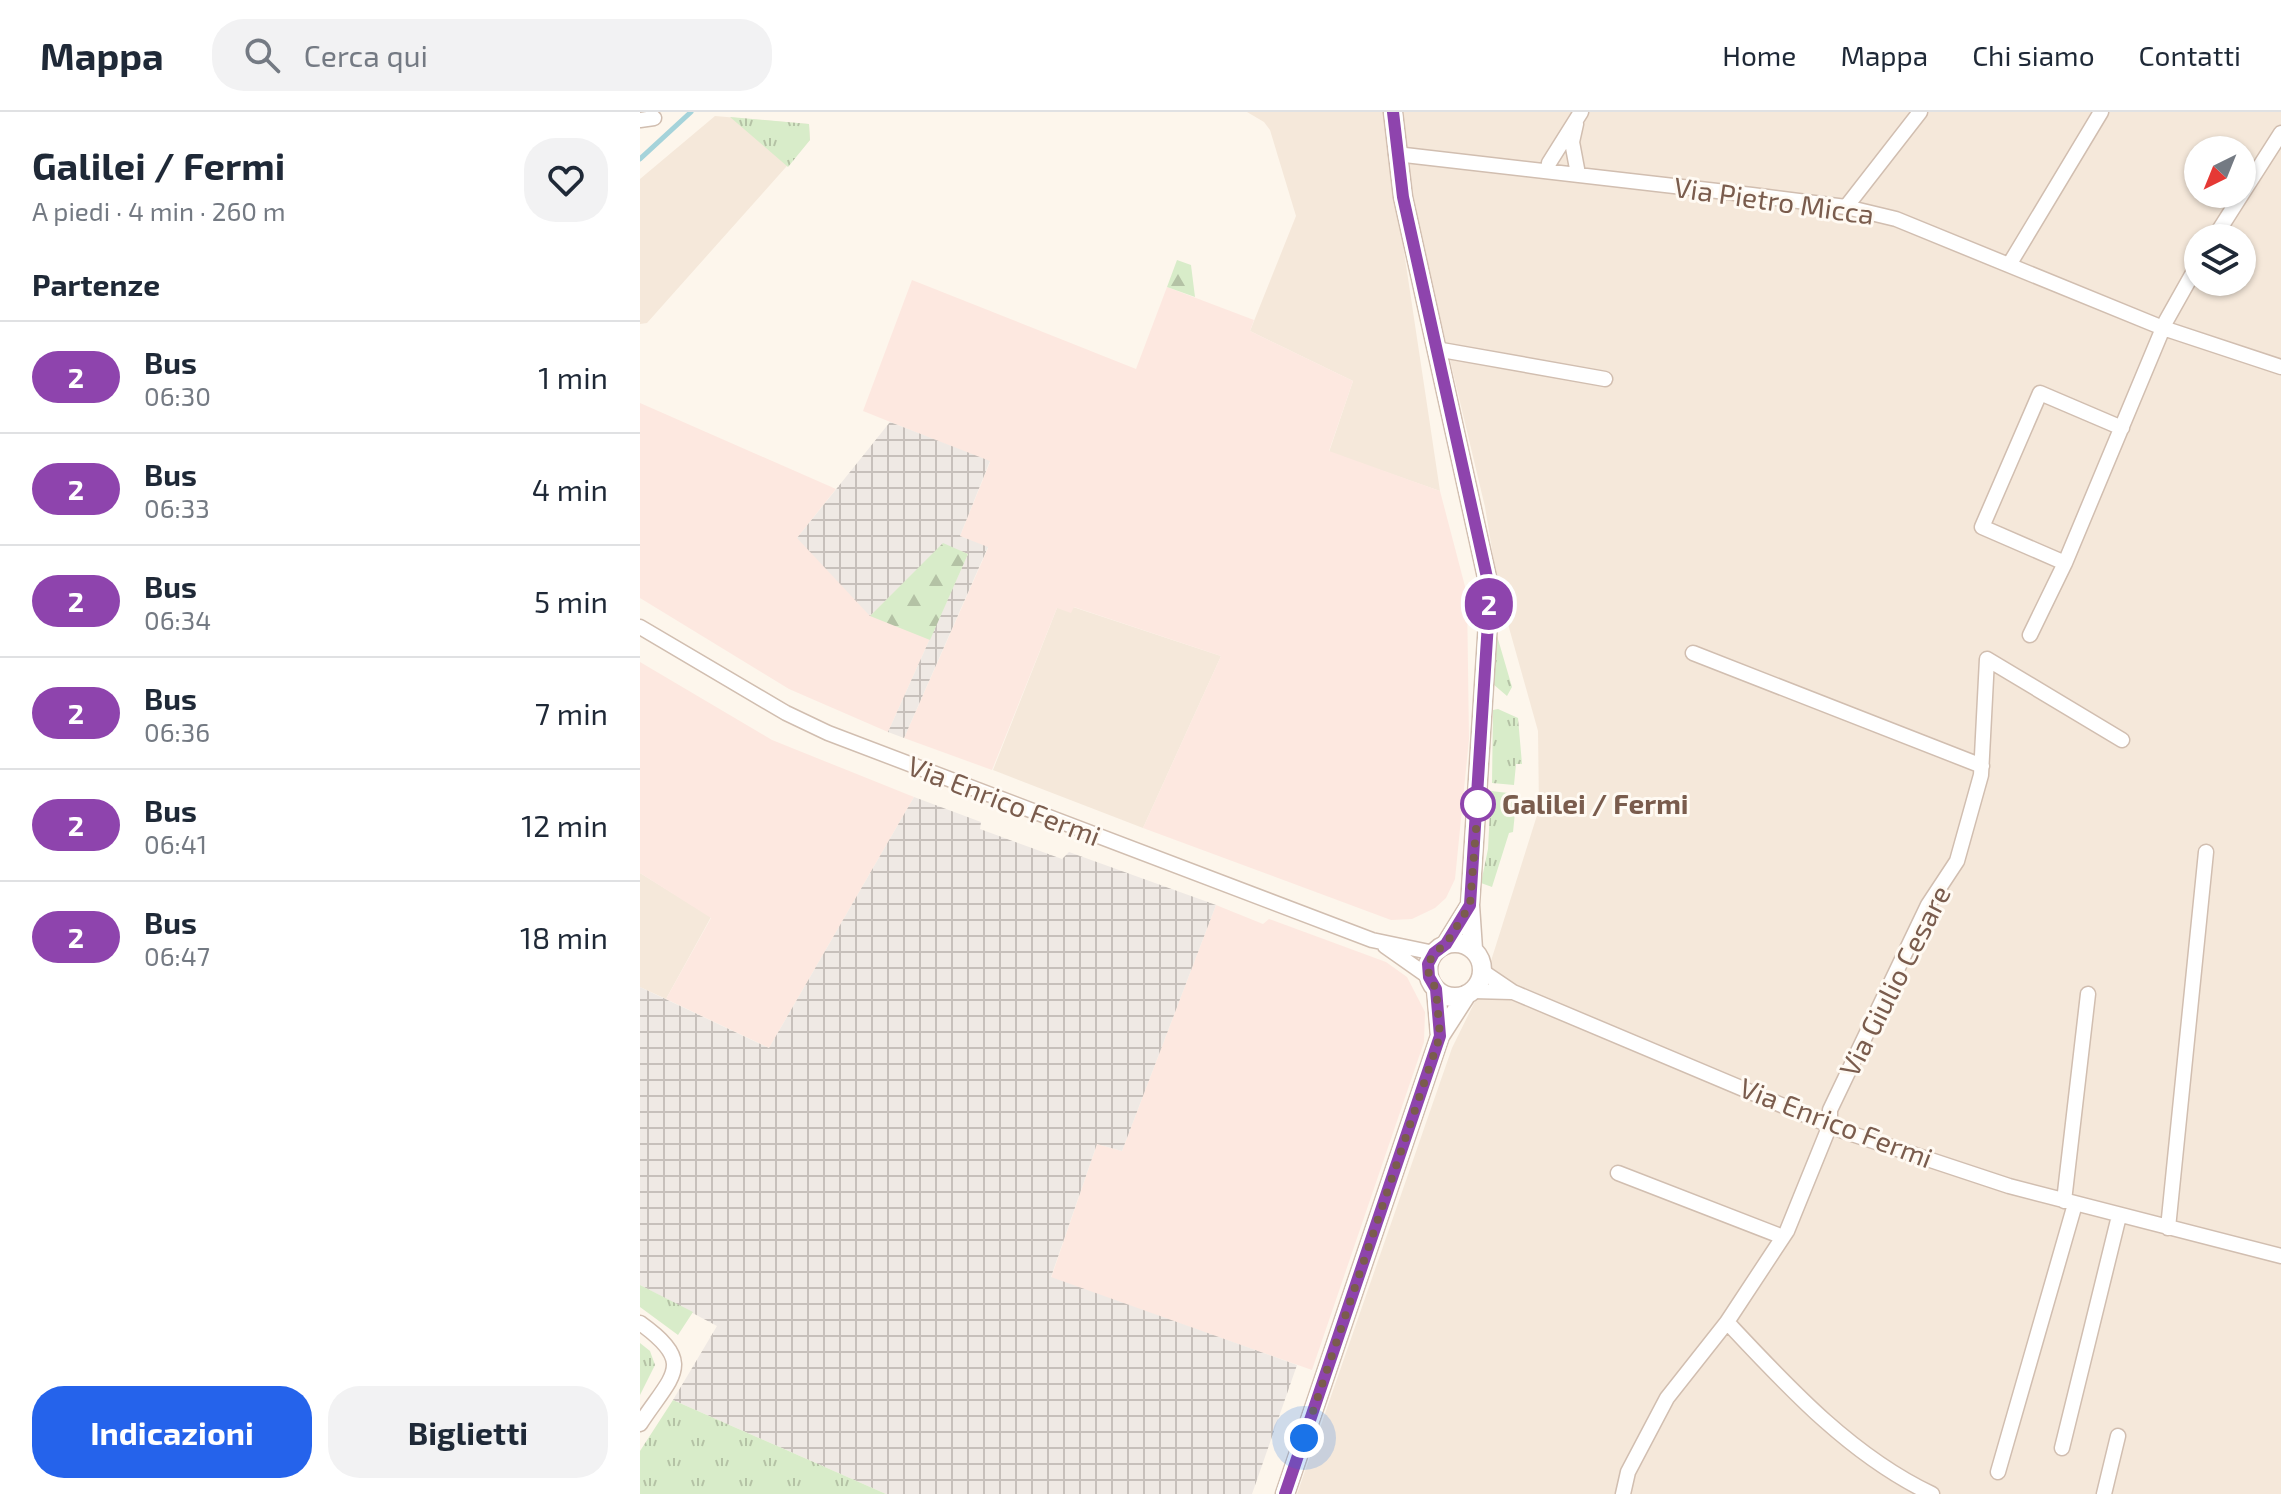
<!DOCTYPE html>
<html lang="it">
<head>
<meta charset="utf-8">
<style>
  body { margin:0; font-family:"Exo 2",sans-serif; background:#f2f2f3; color:#1f2937; height:100vh; display:flex; flex-direction:column; font-size:30px; white-space:nowrap }
  * { box-sizing:border-box; margin:0 }
  p { font-size:26px; color:#747a83 }
  .icon { flex:none; width:44px; height:44px; fill:none; stroke:currentColor; stroke-width:2; stroke-linecap:round; stroke-linejoin:round }
  .map { position:relative; flex:1; overflow:hidden }
  .details { display:flex; flex-direction:column; background:#fff; width:640px }
  .details>* { flex:none }
  .badge { padding:0 16px; border-radius:26px; font-size:28px; line-height:52px }
  .needle { width:52px; rotate:223deg }
  .fabs { position:absolute; left:1544px; top:24px; display:grid; gap:16px }
  .fabs a { display:grid; place-items:center; width:72px; height:72px; border-radius:50%; background:#fff; box-shadow:0 2px 6px #0004; font-size:40px }
  .you { position:absolute; width:40px; height:40px; margin:-20px; border:6px solid #fff; border-radius:50%; background:#1a73e8; box-shadow:0 0 0 12px #1a73e833 }
  .map>.badge { position:absolute; translate:-50% -50%; box-shadow:0 0 0 4px #fff }
  h2 { padding:0 32px; font-size:30px; line-height:72px }
  .round { display:grid; place-items:center; flex:none; width:84px; height:84px; border-radius:32px; background:#f2f2f3 }
  .overview { display:flex; align-items:center; justify-content:space-between; height:136px; padding:0 32px }
  h1 { font-size:38px; font-weight:700; line-height:60px }
  .button { display:flex; gap:16px; margin-top:auto; padding:16px 32px }
  .button a { flex:1; height:92px; border-radius:32px; background:#2563eb; color:#fff; font-size:32px; font-weight:700; line-height:92px; text-align:center }
  .button a+a { background:#f2f2f3; color:#1f2937 }
  ul { padding:0; list-style:none }
  li { display:flex; align-items:center; gap:24px; height:112px; padding:0 32px; border-top:2px solid #e0e1e3 }
  li div { flex:1 }
  li b { display:block; font-size:30px }
  li em { font-style:normal }
  li .badge { min-width:88px; font-weight:700; text-align:center }
  header { display:flex; align-items:center; gap:48px; box-sizing:border-box; height:112px; padding:0 40px; background:#fff; border-bottom:2px solid #e0e1e3 }
  header strong { font-size:38px }
  nav { display:flex; gap:44px; margin-inline-start:auto; font-size:28px }
  .search { width:560px; height:72px; background:#f2f2f3; display:flex; align-items:center; gap:20px; box-sizing:border-box; padding:0 28px; border-radius:32px; color:#747a83; font-size:30px }
  main { display:flex; flex:1; min-height:0 }
  .map>svg:first-child { display:block }
  .residential { fill:#f5e8da; fill-rule:evenodd }
  .commercial { fill:#fde8e0 }
  .industrial { fill:url(#industrial-grid) }
  .grass { fill:url(#grass-tufts) }
  .forest { fill:url(#forest-firs) }
  .lines { fill:none; stroke-linecap:round; stroke-linejoin:round }
  .stream { stroke:#a5d3da; stroke-width:5 }
  .minor-casing { stroke:#d1beb0; stroke-width:17 }
  .tertiary-casing { stroke:#d1beb0; stroke-width:21 }
  .minor { stroke:#fff; stroke-width:14 }
  .tertiary { stroke:#fff; stroke-width:18 }
  .line-casing { stroke:#fff; stroke-width:18 }
  .line { stroke:#8e44ad; stroke-width:12 }
  .walk { stroke:#7a5c4d; stroke-width:8; stroke-dasharray:0 14.4 }
  .stop-dot { fill:#fff; stroke:#8e44ad; stroke-width:4 }
  .labels { text-anchor:middle; stroke-width:6; stroke-linejoin:round; paint-order:stroke }
  .street-label { font-size:28px; fill:#7a5c4d; stroke:#fffaf3 }
  .stop-label { font-size:28px; font-weight:bold; fill:#7a5c4d; stroke:#fffaf3; text-anchor:start }
</style>
</head>
<body>
<header>
<strong>Mappa</strong>
<div class="search"><svg class="icon" aria-label="search" viewBox="0 0 24 24"><circle cx="10" cy="10" r="6"/><path d="M15 15l6 6"/></svg>Cerca qui</div>
<nav><a>Home</a><a>Mappa</a><a>Chi siamo</a><a>Contatti</a></nav>
</header>
<main>
<section class="details">
<div class="overview"><div><h1>Galilei / Fermi</h1><p>A piedi · 4 min · 260 m</p></div><a class="round"><svg class="icon" aria-label="heart" viewBox="0 0 24 24"><path d="M12 20l-8-8c-3-5 5-10 8-4 3-6 11-1 8 4z"/></svg></a></div>
<h2>Partenze</h2>
<ul>
<li><span class="badge" style="background:#8e44ad;color:#fff">2</span><div><b>Bus</b><p>06:30</p></div><em>1 min</em></li>
<li><span class="badge" style="background:#8e44ad;color:#fff">2</span><div><b>Bus</b><p>06:33</p></div><em>4 min</em></li>
<li><span class="badge" style="background:#8e44ad;color:#fff">2</span><div><b>Bus</b><p>06:34</p></div><em>5 min</em></li>
<li><span class="badge" style="background:#8e44ad;color:#fff">2</span><div><b>Bus</b><p>06:36</p></div><em>7 min</em></li>
<li><span class="badge" style="background:#8e44ad;color:#fff">2</span><div><b>Bus</b><p>06:41</p></div><em>12 min</em></li>
<li><span class="badge" style="background:#8e44ad;color:#fff">2</span><div><b>Bus</b><p>06:47</p></div><em>18 min</em></li>
</ul>
<div class="button"><a>Indicazioni</a><a>Biglietti</a></div>
</section>
<div class="map">
<svg width="1641" height="1382" viewBox="0 0 1641 1382">
  <defs>
    <pattern id="industrial-grid" width="8" height="8" patternUnits="userSpaceOnUse" patternTransform="scale(2)"><rect width="8" height="8" fill="#efe9e4"/><path d="M0 4h8M4 0v8" fill="none" stroke="#c7c0bb"/></pattern>
    <pattern id="grass-tufts" width="24" height="20" patternUnits="userSpaceOnUse" patternTransform="scale(2)"><rect width="24" height="20" fill="#d8ecc9"/><path d="M3 7l-1-3M5 7V3M7 7l1-3M15 17l-1-3M17 17v-4M19 17l1-3" fill="none" stroke="#b4c2a5"/></pattern>
    <pattern id="forest-firs" width="22" height="20" patternUnits="userSpaceOnUse" patternTransform="scale(2)"><rect width="22" height="20" fill="#d8ecc9"/><path d="M5 1l3.5 6h-7zM16 11l3.5 6h-7z" fill="#b4c2a5"/></pattern>
  </defs>
  <rect width="100%" height="100%" fill="#fdf6ec"/>
  <path class="residential" d="M607,0H743L800,379L689,340L713,269L610,219L656,104L630,18L624,10Z
    M760,0H1641V1382H657L812,936L844,871L899,697L898,619L859,480L845,395L766,63ZM1558,38H1602V82H1558ZM1558,126H1602V170H1558Z
    M75,4L169,12L170,28L7,211L0,212V67Z
    M433,495L581,544L503,716L353,658L417,496Z
    M0,761L71,805L26,887L0,875Z"/>
  <path class="commercial" d="M272,168L496,257L527,175L614,208L610,219L713,269L689,339L800,379L827,482L829,627L815,767L806,786L795,796L772,807L751,808L503,716L581,544L434,495L431,501L417,496L352,658L264,626L348,436L320,424L350,350L223,299Z
    M0,291L196,377L157,426L303,431L328,442L248,620L149,577L0,486Z
    M0,550L132,628L274,685L129,936L26,887L71,806L0,761Z
    M576,793L623,812L629,807L746,850L767,865L785,900L784,930L672,1258L411,1166L457,1032L482,1039Z"/>
  <path class="industrial" d="M250,310L350,349L320,424L348,435L264,626L248,620L328,442L303,432L230,504L157,426Z
    M274,685L341,710L340,717L422,747L429,740L576,793L482,1039L457,1032L411,1165L657,1253L612,1382H246L33,1288L77,1214L0,1173V875L129,936Z"/>
  <path class="grass" d="M90,5L169,12L170,28L148,55Z
    M853,510L872,575L867,584L853,572Z
    M858,597L878,606L882,652H876L874,673L852,671L853,598Z
    M851,679L877,682L873,720L869,721L852,775L841,771L848,737Z
    M0,1173L53,1200L38,1223L0,1195Z
    M0,1231L10,1239L15,1253L0,1283Z
    M33,1288L246,1382H0V1339Z"/>
  <path class="forest" d="M537,148L551,153L555,185L527,175Z
    M303,431L328,442L290,528L230,504Z"/>
  <g class="lines">
    <path class="stream" d="M0,47L51,0"/>
    <g class="minor-casing">
      <path id="minor" d="M0,8L14,6
        M936,12L932,30L938,62
        M756,42L1112,83L1206,95L1256,107L1523,216L1641,255
        M908,59L909,51L941,0
        M1602,82L1641,21
        M1206,95L1280,0
        M1574,126L1602,82
        M1369,153L1461,0
        M796,237L965,267
        M1425,451L1342,415L1400,281L1482,316
        M0,515L146,601L188,621L732,828L794,841
        M1390,523L1425,451L1526,209L1558,152
        M1053,541L1342,654
        M745,834L789,865
        M842,859L873,880L1203,1019L1369,1074L1641,1144
        M833,879L872,880
        M978,1061L1143,1125
        M1424,1089L1448,882
        M1528,1116L1566,740
        M1087,1210C1147,1274 1211,1344 1292,1382
        M0,1211C57,1252 32,1263 0,1312
        M1422,1336L1479,1104
        M1358,1360L1435,1092
        M983,1382L988,1360L1027,1286L1087,1210L1147,1119L1190,1013V998L1288,793L1317,749L1341,663L1347,547L1482,628
        M1464,1382L1478,1324"/>
    </g>
    <g class="tertiary-casing">
      <path id="tertiary" d="M753,0L763,85L850,479L830,793L833,837
        M788 858a27 27 0 1 1 54 0a27 27 0 1 1-54 0Z
        M806,832L830,793
        M796,877L800,924
        M645,1382L800,924L827,882"/>
    </g>
    <use href="#minor" class="minor"/>
    <use href="#tertiary" class="tertiary"/>
  </g>
  <g class="lines">
    <g class="line-casing">
      <path id="line" d="M645,1382L800,924L796,877L789,865L788,852L794,841L806,832L830,793L850,479L763,85L753,0"/>
    </g>
    <use href="#line" class="line"/>
    <path class="walk" d="M664,1326L800,924L796,877L789,865L788,852L794,841L806,832L830,793L838,692"/>
  </g>
  <circle class="stop-dot" cx="838" cy="692" r="16"/>
  <g class="labels">
    <g class="street-label">
      <text transform="translate(1134 89) rotate(8)" y="10">Via Pietro Micca</text>
      <text transform="translate(364 689) rotate(21)" y="10">Via Enrico Fermi</text>
      <text transform="translate(1255 869) rotate(-63)" y="10">Via Giulio Cesare</text>
      <text transform="translate(1196 1011) rotate(21)" y="10">Via Enrico Fermi</text>
    </g>
    <g class="stop-label">
      <text x="862" y="702">Galilei / Fermi</text>
    </g>
  </g>
</svg>
<div class="fabs">
<a><svg class="needle" viewBox="-14 -14 28 28"><path d="M0-13l5 13h-10z" fill="#e53935"/><path d="M0 13l5-13h-10z" fill="#747a83"/></svg></a>
<a><svg class="icon" aria-label="layers" viewBox="0 0 24 24"><path d="M12 4l9 5-9 5-9-5zM3 14l9 5 9-5"/></svg></a>
</div>
<div class="you" style="left:664px;top:1326px"></div>
<b class="badge" style="left:849px;top:492px;background:#8e44ad;color:#fff">2</b>
</div>
</main>
</body>
</html>
